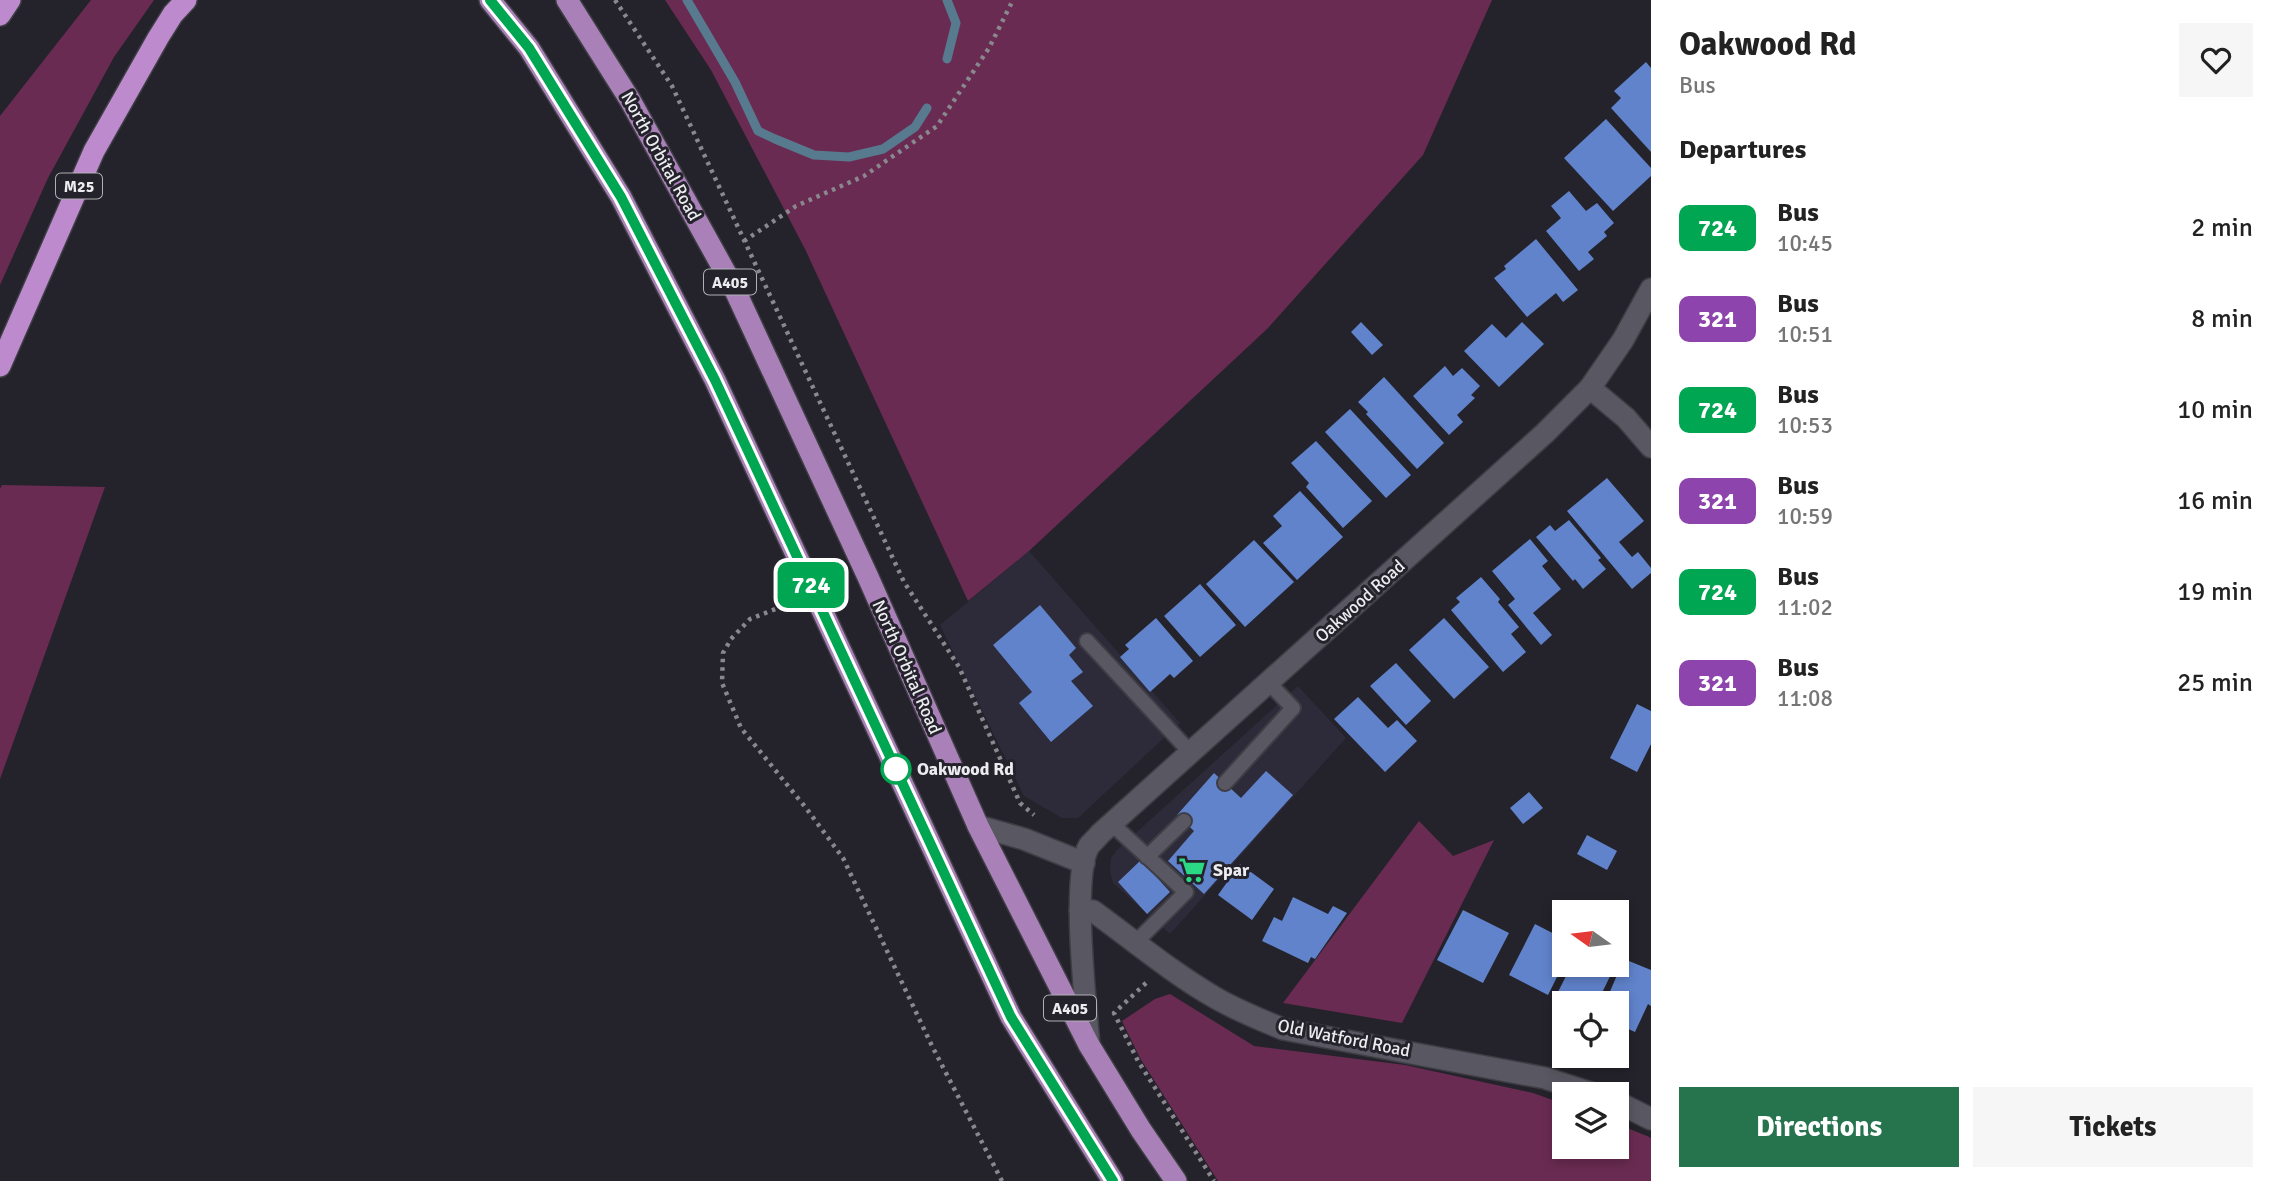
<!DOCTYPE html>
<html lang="en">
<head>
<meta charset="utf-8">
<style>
  body { margin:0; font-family:Signika,sans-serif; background:#f6f6f6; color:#222; height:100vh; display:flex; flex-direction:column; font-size:26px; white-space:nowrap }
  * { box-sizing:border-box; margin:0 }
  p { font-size:23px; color:#767676 }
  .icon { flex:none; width:38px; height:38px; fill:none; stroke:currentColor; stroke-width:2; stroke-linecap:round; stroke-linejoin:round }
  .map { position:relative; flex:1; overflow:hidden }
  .details { display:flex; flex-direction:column; background:#fff; width:630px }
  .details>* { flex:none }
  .badge { padding:0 14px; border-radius:10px; font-size:24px; line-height:46px }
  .needle { width:46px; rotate:284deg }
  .buttons { position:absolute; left:1552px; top:900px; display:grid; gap:14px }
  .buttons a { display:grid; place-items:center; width:77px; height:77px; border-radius:0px; background:#fff; box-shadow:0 4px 10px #0003; font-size:35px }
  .map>.badge { position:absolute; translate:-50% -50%; box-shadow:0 0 0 4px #fff }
  h2 { padding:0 28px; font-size:26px; line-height:63px }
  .round { display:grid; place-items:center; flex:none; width:74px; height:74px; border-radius:0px; background:#f6f6f6 }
  .headline { display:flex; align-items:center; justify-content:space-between; height:119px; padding:0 28px }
  h1 { font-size:33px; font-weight:700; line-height:52px }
  .button { display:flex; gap:14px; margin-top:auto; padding:14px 28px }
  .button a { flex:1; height:80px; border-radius:0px; background:#26744e; color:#fff; font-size:28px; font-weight:700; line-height:80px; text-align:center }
  .button a+a { background:#f6f6f6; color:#222 }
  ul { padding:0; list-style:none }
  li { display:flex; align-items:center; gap:21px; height:91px; padding:0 28px }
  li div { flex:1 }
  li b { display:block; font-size:26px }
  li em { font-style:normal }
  li .badge { min-width:77px; font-weight:700; text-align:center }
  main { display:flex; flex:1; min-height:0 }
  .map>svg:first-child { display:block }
  .built { fill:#2d2b39 }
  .green { fill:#6a2b52 }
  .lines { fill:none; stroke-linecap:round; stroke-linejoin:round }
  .stream { stroke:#577a8e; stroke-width:9 }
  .building { fill:#6083cb }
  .service-casing { stroke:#3e3d44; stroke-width:18 }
  .minor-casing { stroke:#3e3d44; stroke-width:24 }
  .tertiary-casing { stroke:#3e3d44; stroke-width:24 }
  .trunk-casing { stroke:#3e3d44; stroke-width:24 }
  .motorway-casing { stroke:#3e3d44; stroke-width:24 }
  .path { stroke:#89888f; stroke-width:4.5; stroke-dasharray:3.5 5; stroke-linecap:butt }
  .service { stroke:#595862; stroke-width:14 }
  .minor { stroke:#595862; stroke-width:21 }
  .tertiary { stroke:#595862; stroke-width:21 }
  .trunk { stroke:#a981b8; stroke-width:21 }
  .motorway { stroke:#bd8bcd; stroke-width:21 }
  .line-casing { stroke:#fff; stroke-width:16 }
  .line { stroke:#00a651; stroke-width:10 }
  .stop-dot { fill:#fff; stroke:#00a651; stroke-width:3.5 }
  .labels { text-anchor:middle; stroke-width:6; stroke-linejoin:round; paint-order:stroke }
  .shield { fill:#24232b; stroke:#afafb5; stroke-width:2 }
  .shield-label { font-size:16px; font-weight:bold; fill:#ebebf0 }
  .street-label { font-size:18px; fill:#ebebf0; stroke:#24232b }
  .stop-label { font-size:18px; font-weight:bold; fill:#ebebf0; stroke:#24232b; text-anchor:start }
  .poi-label { font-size:18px; font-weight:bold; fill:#ebebf0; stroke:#24232b; text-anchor:start }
</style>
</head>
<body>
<main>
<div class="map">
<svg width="1651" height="1181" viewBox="0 0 1651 1181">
  <rect width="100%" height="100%" fill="#24232b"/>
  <path class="built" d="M1029,551L1180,723L1078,818H1062L1024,796L940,625Z
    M1298,686L1346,738L1170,934L1113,883L1110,871L1111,858L1116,851Z"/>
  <path class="green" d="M91,0H154L114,57L48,178L0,285V116Z
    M665,0H1492L1423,155L1267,329L1029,551L968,601L805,249L711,70Z
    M2,485L105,487L0,779V489Z
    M1419,821L1453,856L1494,840L1402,1023L1283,1003Z
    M1170,994L1254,1046L1405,1065L1533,1093L1564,1104V1146H1617V1124L1647,1136L1651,1138V1181H1218L1140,1058L1122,1021L1155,999Z"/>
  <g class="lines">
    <path class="stream" d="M687,0L735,82L758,131L775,139L814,155L849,157L883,149L915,127L927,108
      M947,0L956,23L947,59"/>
  </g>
  <path class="building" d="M1646,62L1651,68V152L1611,108L1621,98L1614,91Z
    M1606,119L1651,168V176L1613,211L1564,158Z
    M1569,191L1586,211L1597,203L1614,223L1604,232L1607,236L1588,252L1594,259L1579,271L1546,231L1561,218L1551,206Z
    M1536,239L1578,290L1563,302L1556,293L1527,317L1494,278L1506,269L1504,266Z
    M1361,322L1383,345L1372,355L1351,332Z
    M1522,322L1544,344L1499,387L1464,351L1492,324L1506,338Z
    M1445,366L1453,376L1462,368L1480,386L1471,395L1475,398L1457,415L1463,422L1449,435L1413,396Z
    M1384,377L1444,443L1417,469L1366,414L1368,412L1358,402Z
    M1350,409L1411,475L1386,498L1325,432Z
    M1316,441L1372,501L1343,528L1306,487L1309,483L1291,463Z
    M1607,478L1644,521L1619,542L1632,557L1638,552L1651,568V573L1632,589L1567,511Z
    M1300,491L1343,537L1297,580L1263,543L1282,526L1273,516Z
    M1569,520L1601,558L1598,560L1606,569L1583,589L1575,579L1573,581L1536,537L1550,525L1555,531Z
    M1530,539L1548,561L1542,566L1561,589L1533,613L1552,635L1541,645L1508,605L1515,599L1492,571Z
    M1254,540L1294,582L1245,627L1206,584Z
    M1481,577L1500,599L1498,602L1519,627L1511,634L1526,652L1503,672L1451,610L1460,602L1456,598Z
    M1200,584L1236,625L1200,657L1164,616Z
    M1040,605L1076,648L1069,655L1083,672L1071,681L1093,706L1051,742L1019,703L1032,692L993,645Z
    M1156,618L1193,661L1174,678L1170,674L1150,692L1120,657L1129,649L1125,645Z
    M1444,618L1489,667L1454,699L1409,650Z
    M1396,663L1431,701L1406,725L1370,686Z
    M1358,697L1388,728L1397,720L1417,741L1385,772L1334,719Z
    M1637,704L1651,711V744L1637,772L1610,758Z
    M1266,771L1293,795L1204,894L1168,861L1194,831L1177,815L1214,773L1241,798Z
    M1529,792L1543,808L1523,824L1510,808Z
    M1587,835L1617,851L1607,870L1577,854Z
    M1141,860L1170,892L1147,914L1118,882Z
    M1240,864L1274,889L1252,920L1218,895Z
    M1293,897L1328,914L1333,906L1347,913L1315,959L1311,957L1308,963L1262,941L1274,917L1282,921Z
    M1463,910L1509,933L1483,983L1437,960Z
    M1535,924L1564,939V963L1548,995L1509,975Z
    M1624,959L1651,970V1006L1648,1004L1635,1032L1617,1024V1003H1605Z
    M1572,964H1616L1597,1003H1573L1557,994Z"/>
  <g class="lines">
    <g class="service-casing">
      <path id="service" d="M1087,641L1191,753
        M1225,783L1293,708L1269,683
        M1112,824L1186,892L1136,942
        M1147,857L1184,821"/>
    </g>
    <g class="minor-casing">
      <path id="minor" d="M1590,388L1626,418L1651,447
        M1080,910L1093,911C1133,940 1171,972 1214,997C1236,1010 1259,1019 1283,1029L1545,1078L1594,1094
        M1617,1102L1651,1119"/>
    </g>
    <g class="tertiary-casing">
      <path id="tertiary" d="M978,826L1024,839L1084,863
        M1089,1045C1086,1005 1071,876 1089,846C1092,842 1097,838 1100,834L1545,433L1590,388L1623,340L1651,289"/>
    </g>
    <g class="trunk-casing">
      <path id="trunk" d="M490,0L529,48L621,197L715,380L1011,1017L1113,1181
        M567,0L630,100L734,288L868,577L978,826L1089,1045L1141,1130L1176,1181"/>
    </g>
    <g class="motorway-casing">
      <path id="motorway" d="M0,15L10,0
        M0,366L94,151L158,38L173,14L186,0"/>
    </g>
    <path class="path" d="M615,0L672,86L904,582L959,667L1020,803L1034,815
      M744,241L796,206L864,176L937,126L989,48L1013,0
      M791,603L750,619L731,639L723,653L722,683L741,728L806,808L843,858L932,1046L1002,1181
      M1146,983L1114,1013L1138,1061L1214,1181"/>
    <use href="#service" class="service"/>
    <use href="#minor" class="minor"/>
    <use href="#tertiary" class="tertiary"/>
    <use href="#trunk" class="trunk"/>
    <use href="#motorway" class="motorway"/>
  </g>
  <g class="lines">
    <g class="line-casing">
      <path id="line" d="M490,0L529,48L621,197L715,380L1011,1017L1113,1181"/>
    </g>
    <use href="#line" class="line"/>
  </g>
  <defs>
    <g id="supermarket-bare" transform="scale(2.1)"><path d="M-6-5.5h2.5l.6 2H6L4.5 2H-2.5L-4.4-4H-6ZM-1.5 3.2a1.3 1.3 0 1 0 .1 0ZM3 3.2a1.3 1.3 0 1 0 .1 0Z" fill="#2bd884" stroke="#24232b" stroke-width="2.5" paint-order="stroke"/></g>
  </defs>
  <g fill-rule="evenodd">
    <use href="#supermarket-bare" x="1192" y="870"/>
  </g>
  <circle class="stop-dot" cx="896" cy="769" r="14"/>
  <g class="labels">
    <g class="shield">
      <rect x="56" y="173.5" width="46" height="25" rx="5"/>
      <rect x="704" y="269.5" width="52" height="25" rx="5"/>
      <rect x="1044" y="995.5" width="52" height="25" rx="5"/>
    </g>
    <g class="shield-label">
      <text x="79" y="192">M25</text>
      <text x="730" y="288">A405</text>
      <text x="1070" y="1014">A405</text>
    </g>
    <g class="street-label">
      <text transform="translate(661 156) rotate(61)" y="6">North Orbital Road</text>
      <text transform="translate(1360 601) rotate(-42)" y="6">Oakwood Road</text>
      <text transform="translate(907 667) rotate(66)" y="6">North Orbital Road</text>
      <text transform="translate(1344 1038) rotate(11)" y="6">Old Watford Road</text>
    </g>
    <g class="stop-label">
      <text x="917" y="775">Oakwood Rd</text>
    </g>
    <g class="poi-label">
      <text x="1213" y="876">Spar</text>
    </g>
  </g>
</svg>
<div class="buttons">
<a><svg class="needle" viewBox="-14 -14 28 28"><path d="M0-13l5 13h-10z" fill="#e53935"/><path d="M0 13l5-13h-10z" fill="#767676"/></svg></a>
<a><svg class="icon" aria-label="locate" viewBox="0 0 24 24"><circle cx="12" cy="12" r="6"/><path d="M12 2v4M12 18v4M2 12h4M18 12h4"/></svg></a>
<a><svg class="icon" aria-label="layers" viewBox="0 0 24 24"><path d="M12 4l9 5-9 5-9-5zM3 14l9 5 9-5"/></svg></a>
</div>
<b class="badge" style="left:811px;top:585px;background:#00a651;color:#fff">724</b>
</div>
<section class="details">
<div class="headline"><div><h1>Oakwood Rd</h1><p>Bus</p></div><a class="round"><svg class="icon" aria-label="heart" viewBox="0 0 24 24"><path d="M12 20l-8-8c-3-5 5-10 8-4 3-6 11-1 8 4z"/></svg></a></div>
<h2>Departures</h2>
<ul>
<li><span class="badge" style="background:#00a651;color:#fff">724</span><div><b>Bus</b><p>10:45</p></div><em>2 min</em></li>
<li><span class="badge" style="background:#8e44ad;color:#fff">321</span><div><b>Bus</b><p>10:51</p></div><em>8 min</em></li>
<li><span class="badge" style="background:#00a651;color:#fff">724</span><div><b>Bus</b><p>10:53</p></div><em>10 min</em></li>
<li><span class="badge" style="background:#8e44ad;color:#fff">321</span><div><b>Bus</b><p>10:59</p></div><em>16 min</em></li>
<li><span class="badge" style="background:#00a651;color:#fff">724</span><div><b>Bus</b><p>11:02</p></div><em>19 min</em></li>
<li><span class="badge" style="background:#8e44ad;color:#fff">321</span><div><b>Bus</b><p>11:08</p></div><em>25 min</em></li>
</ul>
<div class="button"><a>Directions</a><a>Tickets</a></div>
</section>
</main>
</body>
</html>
